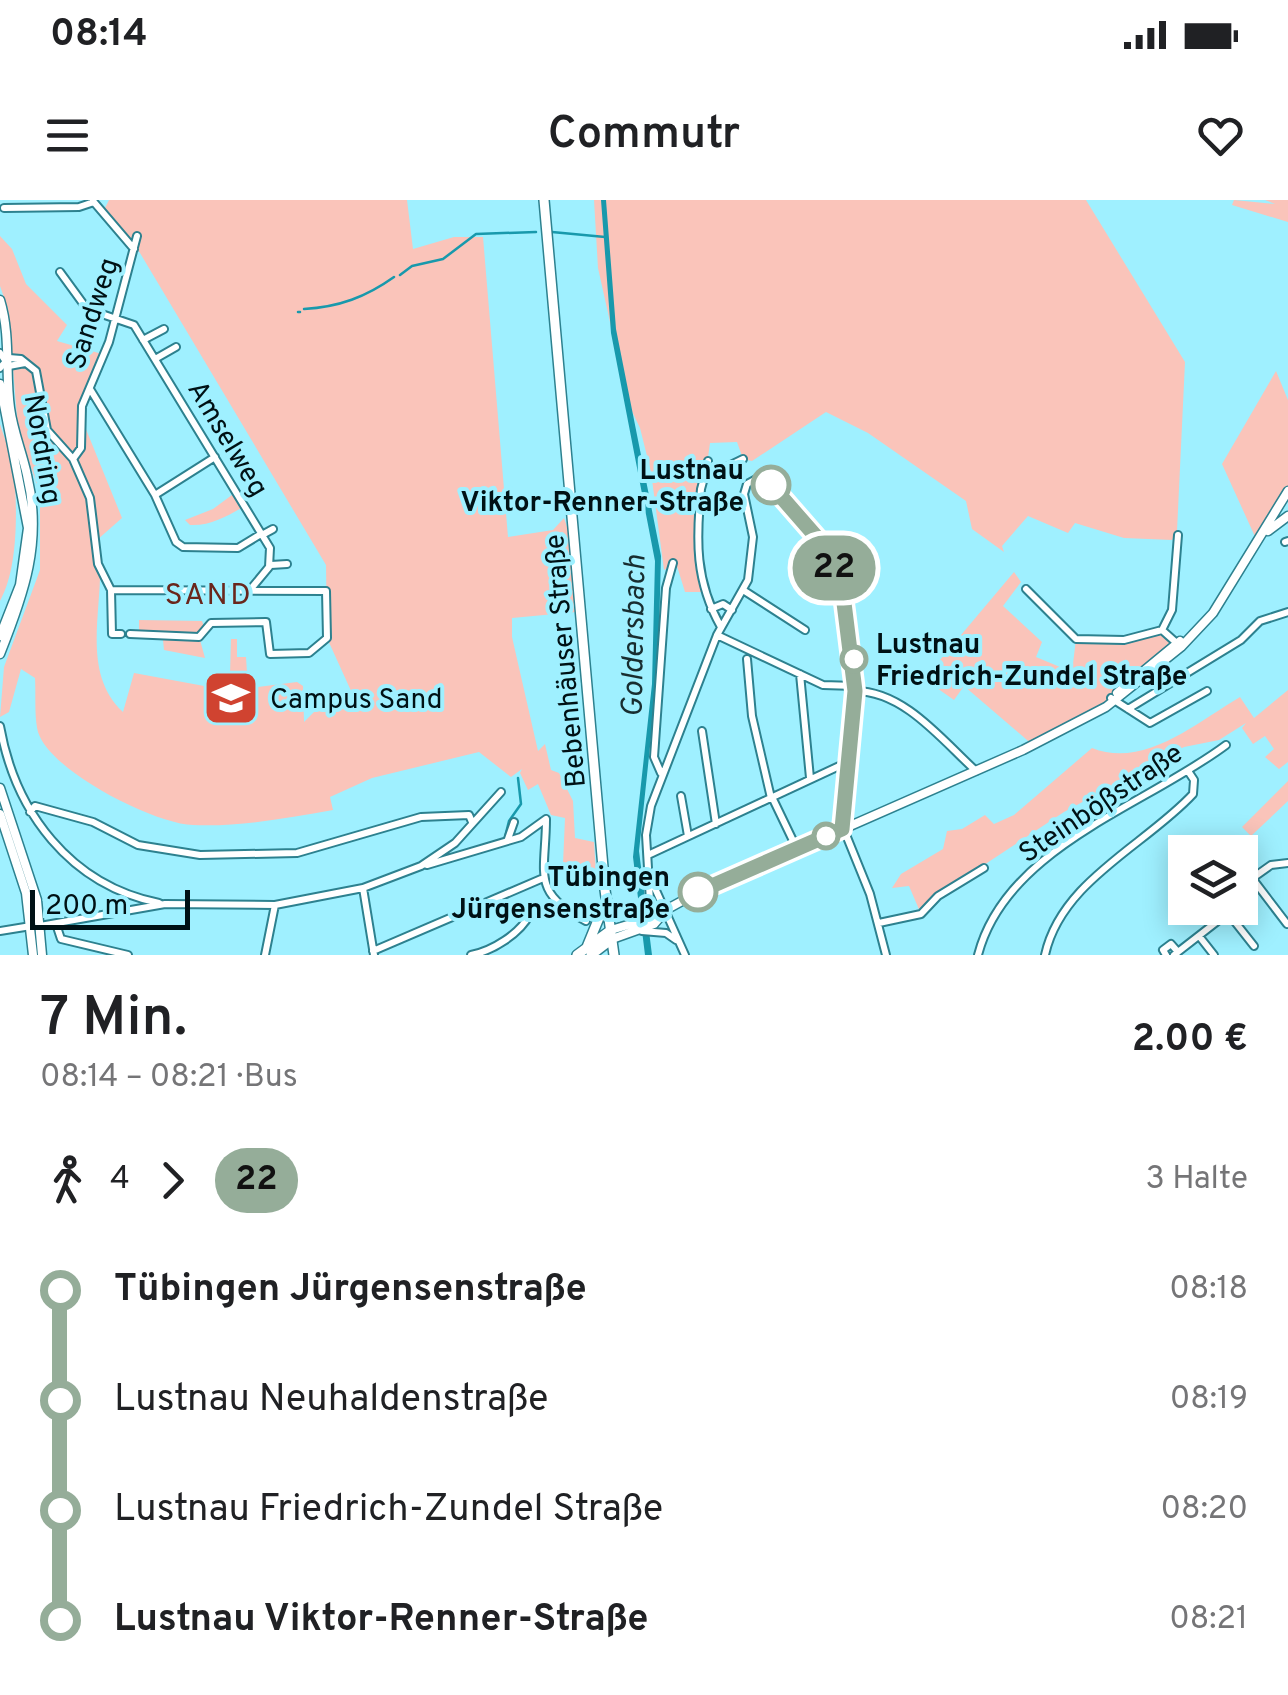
<!DOCTYPE html>
<html lang="de">
<head>
<meta charset="utf-8">
<style>
  body { margin:0; font-family:Overpass,sans-serif; background:#f2f2f2; color:#202124; height:100vh; display:flex; flex-direction:column; font-size:38px; white-space:nowrap }
  * { box-sizing:border-box; margin:0 }
  p { font-size:32px; color:#757577 }
  .icon { flex:none; width:55px; height:55px; fill:none; stroke:currentColor; stroke-width:2; stroke-linecap:round; stroke-linejoin:round }
  .map { position:relative; height:755px; overflow:hidden }
  .sheet { display:flex; flex-direction:column; background:#fff; flex:1 }
  .sheet>* { flex:none }
  .badge { padding:0 20px; border-radius:32px; font-size:35px; line-height:65px }
  .buttons { position:absolute; left:1168px; top:635px; display:grid; gap:20px }
  .buttons a { display:grid; place-items:center; width:90px; height:90px; border-radius:0px; background:#fff; box-shadow:0 5px 25px #0003; font-size:50px }
  .scale { position:absolute; left:30px; bottom:25px; width:160px; box-sizing:border-box; padding-left:10px; border:5px solid #001115; border-top:0; font-size:28px; line-height:35px; white-space:nowrap; color:#001115; -webkit-text-stroke:8px #9ff0ff; paint-order:stroke }
  .map>.badge { position:absolute; translate:-50% -50%; box-shadow:0 0 0 5px #fff }
  .legs { display:flex; align-items:center; gap:15px; height:110px; padding:0 40px; font-size:32px }
  .legs p { margin-inline-start:auto }
  .headline { display:flex; align-items:center; justify-content:space-between; height:170px; padding:0 40px }
  h1 { font-size:55px; font-weight:600; line-height:75px }
  ul { padding:0 40px; list-style:none }
  li { display:flex; align-items:center; gap:35px; height:110px; font-size:38px }
  li i { display:grid; place-items:center; width:15px; height:100%; margin:0 12px; background:currentColor }
  li i::after { content:''; width:25px; height:25px; margin:-12px; border:8px solid; border-radius:50%; background:#fff }
  li p { margin-inline-start:auto }
  li:first-child i { background:linear-gradient(#0000 50%,currentColor 0) }
  li:last-child i { background:linear-gradient(currentColor 50%,#0000 0) }
  .status { display:flex; justify-content:space-between; align-items:center; height:70px; padding:0 50px; background:#fff; direction:ltr }
  .status svg { height:28px; fill:currentColor }
  header { display:flex; justify-content:space-between; align-items:center; height:130px; padding:0 40px; background:#fff; font-size:45px; font-weight:600 }
  .map>svg:first-child { display:block }
  .green { fill:#fac4ba }
  .water { fill:#1899ac }
  .lines { fill:none; stroke-linecap:round; stroke-linejoin:round }
  .stream { stroke:#1899ac; stroke-width:2.5 }
  .minor-casing { stroke:#2d818f; stroke-width:10 }
  .tertiary-casing { stroke:#2d818f; stroke-width:11 }
  .secondary-casing { stroke:#2d818f; stroke-width:12 }
  .minor { stroke:#fff; stroke-width:6 }
  .tertiary { stroke:#fff; stroke-width:8 }
  .secondary { stroke:#fff; stroke-width:9 }
  .line-1-casing { stroke:#fff; stroke-width:22 }
  .line-1 { stroke:#95ad99; stroke-width:15 }
  .stop-1-dot { fill:#fff; stroke:#95ad99; stroke-width:5 }
  .labels { text-anchor:middle; stroke-width:8; stroke-linejoin:round; paint-order:stroke }
  .street-label { font-size:28px; fill:#001115; stroke:#9ff0ff }
  .stop-label { font-size:28px; font-weight:bold; fill:#001115; stroke:#9ff0ff; text-anchor:end }
  .poi-label { font-size:28px; fill:#001115; stroke:#9ff0ff; text-anchor:start }
  .neighbourhood-label { font-size:30px; letter-spacing:2.5px; fill:#6a261c; stroke:#9ff0ff }
  .water-label { font-size:30px; font-style:italic; fill:#182d30; stroke:#9ff0ff }
</style>
</head>
<body>
<div class="status"><b>08:14</b><svg viewBox="0 0 49 12"><path d="M0 12V9h3v3zM5 12V6h3v6zM10 12V3h3v9zM15 12V0h3v12zM26 1h20v11H26zM47 4h2v5h-2z"/></svg></div>
<header><svg class="icon" aria-label="menu" viewBox="0 0 24 24"><path d="M4 6h16M4 12h16M4 18h16"/></svg>Commutr<svg class="icon" aria-label="heart" viewBox="0 0 24 24"><path d="M12 20l-8-8c-3-5 5-10 8-4 3-6 11-1 8 4z"/></svg></header>
<div class="map">
<svg width="1288" height="755" viewBox="0 0 1288 755">
  <rect width="100%" height="100%" fill="#9ff0ff"/>
  <path class="green" d="M109,0H407L413,49L454,37H483L508,337L553,330L564,318C576,350 573,381 576,412L512,418V437L538,551L545,544L551,570L559,573L573,601L575,638L594,642L596,673L563,664L565,618L551,615L538,584L528,590L520,573L522,569L511,577L479,552L372,578L330,597L333,610C287,618 240,627 193,625C154,624 50,571 38,532C34,516 36,495 35,478L21,469L9,512L0,517L4,467L40,370V294L18,229L8,109L0,86V36L12,49L26,84L67,125L57,141L102,154L79,212L122,318L97,340C110,394 75,467 123,512L134,473L215,488L217,492L297,482L303,486L304,522L333,493H352L327,438L326,365L140,53L105,8Z
    M594,0H1086L1185,162L1177,331L1172,340L1124,338L1075,323L1068,333L1028,316L1002,346L1004,352L972,329L966,301L868,233L826,212L752,261L743,259L737,242L710,243L696,343L704,392H685L676,363L664,370L651,272L640,228L628,203L598,68Z
    M1234,0L1275,4L1265,0H1288V22L1232,5Z
    M1276,171L1288,200V291L1257,341L1222,264Z
    M0,224C4,238 12,255 14,270C17,307 19,367 0,401Z
    M236,292L245,306C227,316 211,326 190,325L185,320L213,309Z
    M1014,372L1021,382L1003,406L1042,442L1036,457L1072,472L1076,439L1124,440L1162,430L1181,447L1106,507L1034,546L964,486L954,500L924,479Z
    M139,420L202,421L204,427L199,437L139,434Z
    M231,439H237V457H246L247,473L230,475Z
    M163,440H200L205,458L164,450Z
    M1288,490V562L1279,569L1265,557L1274,549L1265,536L1253,544L1242,528L1246,523L1219,540L1184,547L1064,612L946,690L921,714L909,686L892,688L901,674L943,649L947,631L962,629L985,615L994,624L1014,615L1092,548C1144,569 1196,523 1240,497L1254,518Z
    M1288,581V601L1251,636L1242,627Z"/>
  <path class="water" d="M601,0H606L616,129L661,356L658,471L639,651L652,755H645L633,657L652,484L655,361L611,133Z"/>
  <g class="lines">
    <path class="stream" d="M552,32L605,37
      M400,75L412,66L443,59L476,34L536,32
      M304,109C339,107 366,97 394,77
      M298,112H300
      M505,637L509,621L521,604L518,578"/>
    <g class="minor-casing">
      <path id="minor" d="M93,1L134,49
        M4,8L79,7L94,2
        M60,72L87,109L134,125L270,348L269,367L250,390
        M143,140L164,129
        M0,153L9,166L25,163
        M155,159L176,147
        M0,168L9,158L21,159L36,171L47,230L73,259L90,298L98,364L111,390L326,391L327,438L309,453L270,454L266,422L211,423L199,437L130,434
        M90,189L155,295L176,342L183,347L238,348L261,334
        M73,259L81,248L82,206L109,142L137,36
        M704,277L708,261
        M155,295L215,257
        M262,335L273,329
        M1285,342L1288,341
        M271,365L287,364
        M1026,389L1076,439L1124,440L1162,430L1180,446
        M111,390L112,434H121
        M743,390L805,430
        M711,409L723,404L732,410
        M721,427C695,381 696,340 701,289L704,278L743,259
        M1162,430L1172,410L1178,335
        M717,435L823,485L855,486
        M747,459L752,516L771,598
        M800,474L810,578
        M855,491C904,491 942,540 976,571
        M1111,498L1150,523L1207,491
        M1128,509L1241,440L1260,421L1288,412
        M0,526C15,612 70,685 159,703
        M702,531L716,624
        M661,573L654,557L666,388L673,363
        M681,596L688,636
        M772,597L797,649
        M30,612L35,606L93,622L138,645L200,655L297,653L421,617L469,615L472,622
        M508,639L514,622
        M648,655L850,561
        M427,665L521,637L546,619C546,673 530,692 586,721
        M1252,678L1287,724
        M654,686L685,755
        M1240,687L1271,665L1288,663
        M363,688L374,755
        M1224,708L1254,746
        M651,718L646,635L651,606L717,435L748,380L753,337L744,294L747,284L756,279L770,284L819,341L839,382L853,450L855,491L851,561L840,620L870,694L886,755
        M879,723L921,714L938,696L984,668
        M56,724L61,739L128,755
        M40,726L165,704L275,705L363,688L421,666L455,643L501,592
        M0,731L31,726
        M642,731L666,733L676,740
        M1199,736L1214,755
        M373,751L541,679
        M265,755L275,705
        M471,755C492,751 520,734 530,714
        M978,755C1006,647 1145,606 1226,545
        M1045,755C1061,681 1146,645 1193,594L1194,580L1188,571
        M1166,755L1163,750L1171,744L1178,752
        M1174,755L1228,713"/>
    </g>
    <g class="tertiary-casing">
      <path id="tertiary" d="M0,100C11,136 5,172 10,208C13,231 22,252 27,275C43,341 24,394 0,454
        M0,184L28,328L20,385L0,436
        M1268,331L1288,316
        M1117,493L1180,441
        M0,588L37,700L42,755
        M0,614L26,693L33,755
        M611,730L651,718L693,695L1023,550L1106,507L1181,447L1213,413L1288,291
        M612,739L654,724L661,716"/>
    </g>
    <g class="secondary-casing">
      <path id="secondary" d="M544,0L605,690L614,755
        M587,747L605,703
        M577,755L611,730
        M591,755L612,739"/>
    </g>
    <use href="#minor" class="minor"/>
    <use href="#tertiary" class="tertiary"/>
    <use href="#secondary" class="secondary"/>
  </g>
  <g class="lines">
    <g class="line-1-casing">
      <path id="line-1" d="M698,692L842,629L855,491L844,403L832,361L819,340L771,285"/>
    </g>
    <use href="#line-1" class="line-1"/>
  </g>
  <defs>
    <g id="university-square" transform="scale(2.875)"><rect x="-9" y="-9" width="18" height="18" rx="4" fill="#d04330" stroke="#9ff0ff"/><path d="M0-5L7-2L0 1L-7-2ZM-4 1L0 2.5L4 1V4Q0 6-4 4Z" fill="#fff"/></g>
  </defs>
  <g fill-rule="evenodd">
    <use href="#university-square" x="231" y="498"/>
  </g>
  <g class="stop-1-dot">
    <circle cx="771" cy="285" r="18"/>
    <circle cx="854" cy="459" r="12"/>
    <circle cx="826" cy="636" r="12"/>
    <circle cx="698" cy="692" r="18"/>
  </g>
  <g class="labels">
    <g class="street-label">
      <text transform="translate(91 113) rotate(-72)" y="10">Sandweg</text>
      <text transform="translate(229 238) rotate(59)" y="10">Amselweg</text>
      <text transform="translate(44 249) rotate(80)" y="10">Nordring</text>
      <text transform="translate(564 461) rotate(-95)" y="10">Bebenhäuser Straße</text>
      <text transform="translate(1100 602) rotate(-34)" y="10">Steinbößstraße</text>
    </g>
    <g class="stop-label">
      <text x="744" y="279">Lustnau<tspan x="744" dy="32">Viktor-Renner-Straße</tspan></text>
      <text x="876" y="453" text-anchor="start">Lustnau<tspan x="876" dy="32">Friedrich-Zundel Straße</tspan></text>
      <text x="670" y="686">Tübingen<tspan x="670" dy="32">Jürgensenstraße</tspan></text>
    </g>
    <g class="poi-label">
      <text x="270" y="508">Campus Sand</text>
    </g>
    <g class="neighbourhood-label">
      <text x="209" y="404">SAND</text>
    </g>
    <g class="water-label">
      <text transform="translate(633 436) rotate(-89)" y="10">Goldersbach</text>
    </g>
  </g>
</svg>
<div class="buttons">
<a><svg class="icon" aria-label="layers" viewBox="0 0 24 24"><path d="M12 4l9 5-9 5-9-5zM3 14l9 5 9-5"/></svg></a>
</div>
<div class="scale">200 m</div>
<b class="badge" style="left:834px;top:368px;background:#95ad99;color:#111">22</b>
</div>
<section class="sheet">
<div class="headline"><div><h1>7 Min.</h1><p>08:14 – 08:21 · Bus</p></div><b>2.00 €</b></div>
<div class="legs"><svg class="icon" aria-label="walk" viewBox="0 0 24 24"><circle cx="13" cy="4" r="2"/><path d="M13 8l-2 6 4 7M11 14l-3 7M7 12l3-4h3l4 4"/></svg>4<svg class="icon" aria-label="forward" viewBox="0 0 24 24"><path d="M9 5l7 7-7 7"/></svg><b class="badge" style="background:#95ad99;color:#111">22</b><p>3 Halte</p></div>
<ul>
<li><i style="color:#95ad99"></i><b>Tübingen Jürgensenstraße</b><p>08:18</p></li>
<li><i style="color:#95ad99"></i><span>Lustnau Neuhaldenstraße</span><p>08:19</p></li>
<li><i style="color:#95ad99"></i><span>Lustnau Friedrich-Zundel Straße</span><p>08:20</p></li>
<li><i style="color:#95ad99"></i><b>Lustnau Viktor-Renner-Straße</b><p>08:21</p></li>
</ul>
</section>
</body>
</html>
